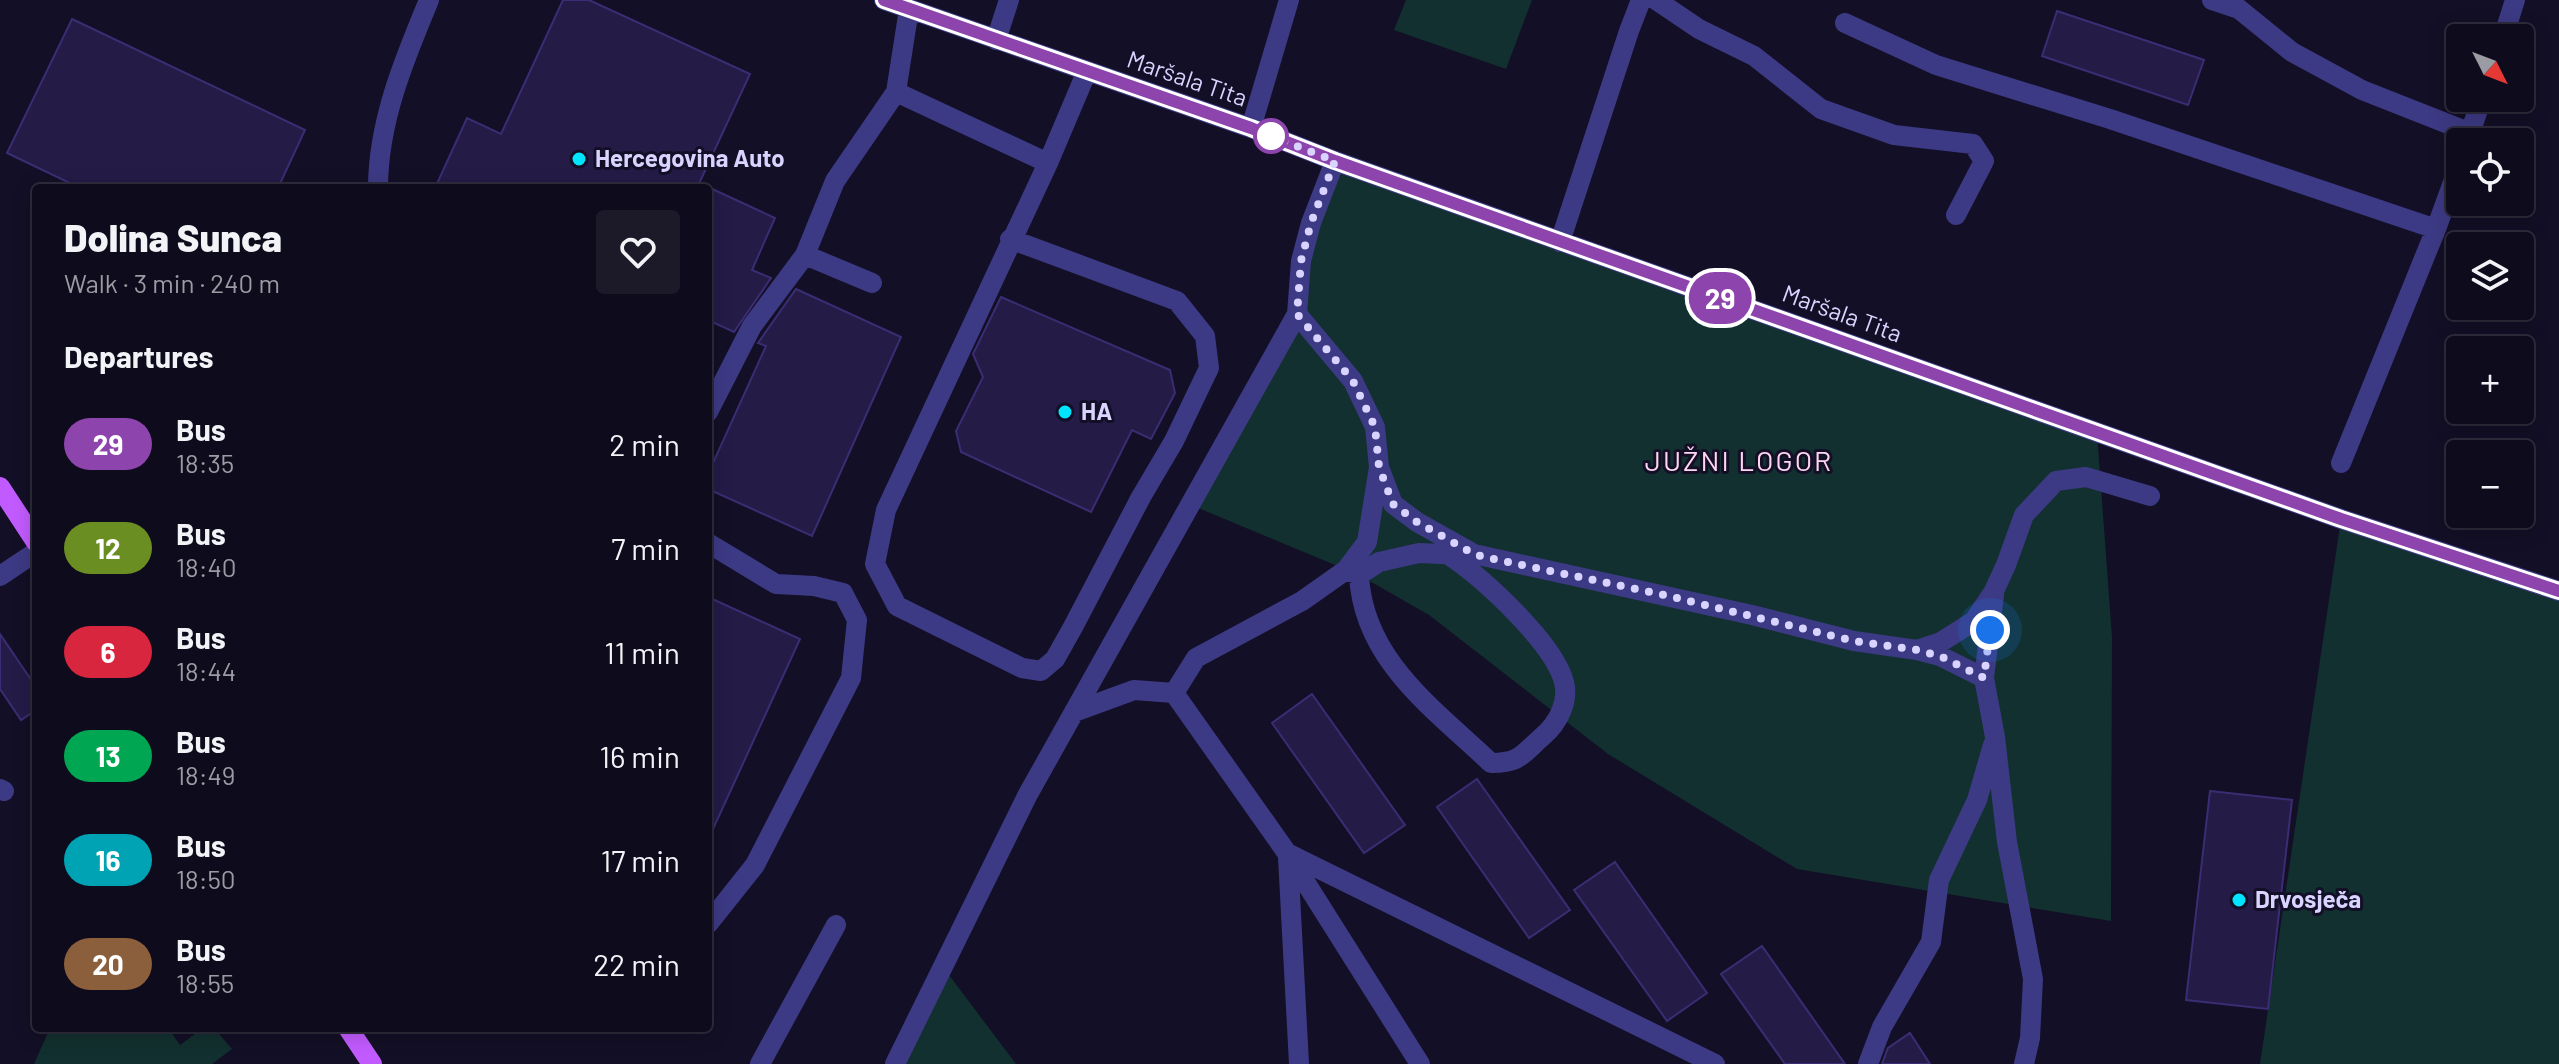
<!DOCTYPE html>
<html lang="en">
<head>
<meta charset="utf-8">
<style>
  body { margin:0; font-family:Barlow,sans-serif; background:#1c1929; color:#f1f3f6; height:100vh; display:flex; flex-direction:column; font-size:30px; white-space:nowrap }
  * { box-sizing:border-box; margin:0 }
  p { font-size:26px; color:#9b9ba3 }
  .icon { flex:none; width:44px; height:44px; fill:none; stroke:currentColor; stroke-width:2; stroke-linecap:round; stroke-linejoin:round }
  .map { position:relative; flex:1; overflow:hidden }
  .sheet { position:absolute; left:32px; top:184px; width:680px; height:848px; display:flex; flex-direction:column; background:#0e0b1c; border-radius:8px; box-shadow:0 4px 20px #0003,0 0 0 2px #2e2b3b }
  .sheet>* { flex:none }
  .badge { padding:0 16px; border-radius:26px; font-size:28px; line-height:52px }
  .needle { width:52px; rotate:132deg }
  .controls { position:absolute; left:2446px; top:24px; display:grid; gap:16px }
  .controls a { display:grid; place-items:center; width:88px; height:88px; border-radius:8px; background:#0e0b1c; box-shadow:0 4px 20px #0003,0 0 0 2px #2e2b3b; font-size:40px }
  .you { position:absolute; width:40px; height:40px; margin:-20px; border:6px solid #fff; border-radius:50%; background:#1a73e8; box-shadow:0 0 0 12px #1a73e833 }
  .map>.badge { position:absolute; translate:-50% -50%; box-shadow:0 0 0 4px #fff }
  h2 { padding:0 32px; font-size:30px; line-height:72px }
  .round { display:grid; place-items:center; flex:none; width:84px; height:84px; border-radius:8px; background:#1c1929 }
  .summary { display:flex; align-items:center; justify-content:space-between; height:136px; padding:0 32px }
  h1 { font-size:38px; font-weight:800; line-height:60px }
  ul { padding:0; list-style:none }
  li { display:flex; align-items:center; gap:24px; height:104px; padding:0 32px }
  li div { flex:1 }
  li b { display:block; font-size:30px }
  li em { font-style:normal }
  li .badge { min-width:88px; font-weight:700; text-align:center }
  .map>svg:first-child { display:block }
  .green { fill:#12302f }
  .building { fill:#241b47; stroke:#3b2d73; stroke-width:2 }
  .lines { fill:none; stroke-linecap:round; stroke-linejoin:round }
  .minor { stroke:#3d3a85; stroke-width:20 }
  .major { stroke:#c25bff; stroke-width:20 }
  .line-casing { stroke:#fff; stroke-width:18 }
  .line { stroke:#8e44ad; stroke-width:12 }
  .walk { stroke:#d9d4ff; stroke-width:8; stroke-dasharray:0 14.4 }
  .stop-dot { fill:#fff; stroke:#8e44ad; stroke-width:4 }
  .poi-dot { fill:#00e5ff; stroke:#130f26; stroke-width:3 }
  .labels { text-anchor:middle; stroke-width:6; stroke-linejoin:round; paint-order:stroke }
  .street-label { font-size:24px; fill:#d9d4ff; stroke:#130f26 }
  .poi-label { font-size:24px; font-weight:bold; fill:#d9d4ff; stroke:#130f26; text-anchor:start }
  .quarter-label { font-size:28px; letter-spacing:2px; fill:#ffd6f0; stroke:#130f26 }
</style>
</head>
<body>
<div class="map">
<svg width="2559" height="1064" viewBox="0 0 2559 1064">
  <rect width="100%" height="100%" fill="#130f26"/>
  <path class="green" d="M1406,0H1532L1506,69L1394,30Z
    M1335,161L2097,433L2112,637L2111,921L1797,869L1608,754L1429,615L1359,575L1191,505L1280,344Z
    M2341,519L2559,591V1064H2260Z
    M943,967L1016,1064H895Z
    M50,1028H168L180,1045L203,1028H214L232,1049L212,1064H34Z"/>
  <path class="building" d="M563,0H589L750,74L697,188H435L467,118L501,134Z
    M2057,11L2204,60L2188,105L2042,56Z
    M72,19L305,130L278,188H80L7,153Z
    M708,187L775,218L752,270L771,278L734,332L708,320Z
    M796,289L901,337L812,536L708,489V474L766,346L758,343Z
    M1001,297L1170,370L1175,393L1151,439L1132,430L1091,512L961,452L956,431L983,377L973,354Z
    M708,597L800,639L708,840Z
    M0,634L36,687V710L21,720L0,689Z
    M1312,694L1405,825L1364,853L1272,723Z
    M1477,779L1570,910L1529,938L1437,807Z
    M2210,791L2292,800L2268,1009L2186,1000Z
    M1615,862L1707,993L1667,1021L1574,890Z
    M1762,946L1845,1064H1785L1721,974Z
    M1910,1033L1930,1064H1882L1888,1048Z"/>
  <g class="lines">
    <path class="minor" d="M884,0L1251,128L1335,161L2341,519L2559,591
      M1656,0L1699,29L1754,56L1821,109L1894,135L1973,144L1984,161L1956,215
      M2212,0L2239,9L2292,52L2362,90L2471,133
      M1845,23L1936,65L2110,119L2436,229
      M2503,38L2515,0
      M996,40L1009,0
      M896,92L1048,163
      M1251,128L1289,0
      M2467,142L2482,98
      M378,188C378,122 404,60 429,0
      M1010,239L1177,301L1205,336L1209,368L1174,441L1141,497L1073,627L1055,659L1041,671L1022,668L897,606L875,564L886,510L1048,163L1087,71
      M1560,242L1629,31L1641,0
      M805,255L872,283
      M708,412L752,326L805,255L835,181L896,92L909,9
      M2341,463L2436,229L2460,163
      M1379,467L1393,504L1417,522L1474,554L1752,615L1854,641L1917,650L1941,642L1974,621L1994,591L2006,565L2024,515L2056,481L2086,477L2150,496
      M708,543L776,584L814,586L843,593L857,620L851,678L755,865L708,924
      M1346,570L1359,575L1379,562L1419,553L1464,555
      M1359,575C1363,660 1434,709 1491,763C1521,763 1522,754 1543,736C1558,723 1569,702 1564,682C1554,643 1483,578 1450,556
      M0,576L36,552
      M1994,595L1984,678L1995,737L2007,842L2033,979L2030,1038L2024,1064
      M1917,650L1940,656L1984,678
      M1174,693L1196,658L1302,601L1346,570L1367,542L1379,467L1375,427L1353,381L1297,314
      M1074,712L1134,690L1174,693L1287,853L1420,1064
      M0,789L4,791
      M1287,853L1715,1064
      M1288,857L1299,1064
      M760,1064L836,925
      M895,1064L1027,796L1297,314L1301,261L1311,223L1335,161
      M1868,1064L1882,1027L1931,942L1939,880L1977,800L1993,745"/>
    <path class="major" d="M0,487L36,542
      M348,1028L372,1064"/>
  </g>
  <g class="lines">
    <g class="line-casing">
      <path id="line" d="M884,0L1251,128L1335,161L2341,519L2559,591"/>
    </g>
    <use href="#line" class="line"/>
    <path class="walk" d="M1271,136L1335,161L1311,223L1301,261L1297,314L1353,381L1375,427L1379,467L1393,504L1417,522L1474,554L1484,557L1660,594L1854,641L1917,650L1940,656L1984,678L1990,630"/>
  </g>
  <circle class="stop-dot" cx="1271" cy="136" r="16"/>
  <g class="poi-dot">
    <circle cx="579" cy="159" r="8"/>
    <circle cx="1065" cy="412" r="8"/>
    <circle cx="2239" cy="900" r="8"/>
  </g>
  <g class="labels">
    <g class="street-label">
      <text transform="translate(1187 79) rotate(19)" y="8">Maršala Tita</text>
      <text transform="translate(1842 314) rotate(20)" y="8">Maršala Tita</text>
    </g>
    <g class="poi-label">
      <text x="595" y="167">Hercegovina Auto</text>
      <text x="1081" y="420">HA</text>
      <text x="2255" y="908">Drvosječa</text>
    </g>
    <g class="quarter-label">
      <text x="1739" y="471">JUŽNI LOGOR</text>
    </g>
  </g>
</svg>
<div class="controls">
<a><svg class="needle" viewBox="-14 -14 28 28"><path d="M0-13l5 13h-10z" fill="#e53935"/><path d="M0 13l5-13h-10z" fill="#9b9ba3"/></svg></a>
<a><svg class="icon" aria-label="locate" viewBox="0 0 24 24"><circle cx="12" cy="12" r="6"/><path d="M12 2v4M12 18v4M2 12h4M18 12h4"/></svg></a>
<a><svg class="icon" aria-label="layers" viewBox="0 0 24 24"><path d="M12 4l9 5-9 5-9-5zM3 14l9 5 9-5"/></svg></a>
<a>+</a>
<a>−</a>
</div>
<div class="you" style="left:1990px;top:630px"></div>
<b class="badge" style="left:1720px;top:298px;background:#8e44ad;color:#fff">29</b>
<section class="sheet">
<div class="summary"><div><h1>Dolina Sunca</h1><p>Walk · 3 min · 240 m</p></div><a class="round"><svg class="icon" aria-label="heart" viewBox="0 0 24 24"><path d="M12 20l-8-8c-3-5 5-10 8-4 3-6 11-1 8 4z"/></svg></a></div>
<h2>Departures</h2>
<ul>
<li><span class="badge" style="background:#8e44ad;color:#fff">29</span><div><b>Bus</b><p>18:35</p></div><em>2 min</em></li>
<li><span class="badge" style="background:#6b8e23;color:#fff">12</span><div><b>Bus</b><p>18:40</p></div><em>7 min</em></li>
<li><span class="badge" style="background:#d7263d;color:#fff">6</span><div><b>Bus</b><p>18:44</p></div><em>11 min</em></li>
<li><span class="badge" style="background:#00a651;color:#fff">13</span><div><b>Bus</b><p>18:49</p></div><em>16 min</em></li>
<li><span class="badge" style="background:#00a3b4;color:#fff">16</span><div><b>Bus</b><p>18:50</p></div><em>17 min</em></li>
<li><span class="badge" style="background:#8b5e3c;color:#fff">20</span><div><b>Bus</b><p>18:55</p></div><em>22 min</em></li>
</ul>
</section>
</div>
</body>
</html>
